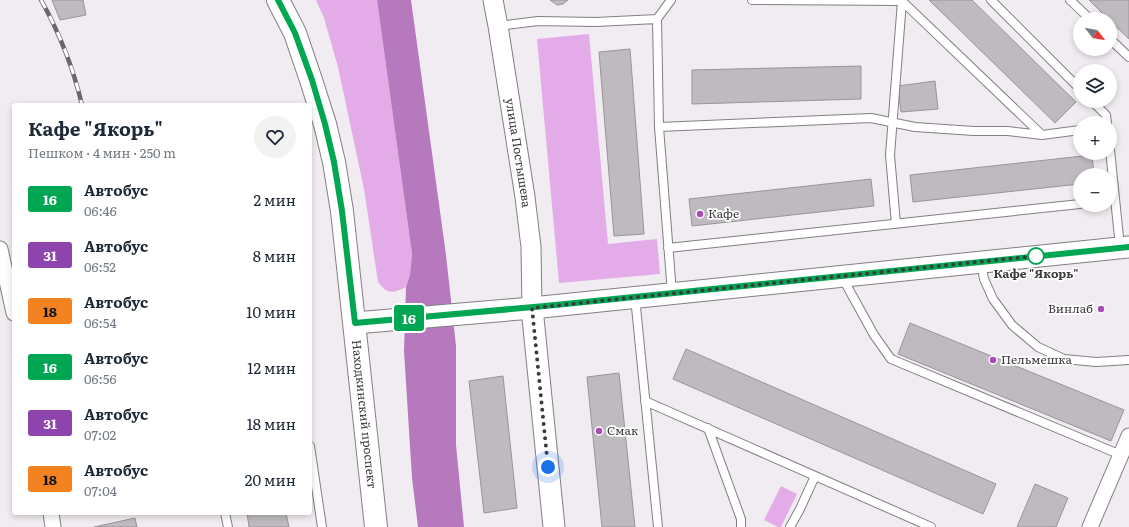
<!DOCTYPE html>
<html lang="ru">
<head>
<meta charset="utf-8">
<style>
  body { margin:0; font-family:Literata,serif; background:#f2f2f3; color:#1f2937; height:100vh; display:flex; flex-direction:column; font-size:15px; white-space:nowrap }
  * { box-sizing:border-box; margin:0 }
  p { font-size:13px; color:#747a83 }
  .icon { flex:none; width:22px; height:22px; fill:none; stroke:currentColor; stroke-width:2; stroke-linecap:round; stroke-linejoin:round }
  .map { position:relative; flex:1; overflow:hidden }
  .panel { position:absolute; left:12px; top:103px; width:300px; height:412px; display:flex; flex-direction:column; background:#fff; border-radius:4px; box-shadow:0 2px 6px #0003 }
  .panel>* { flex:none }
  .badge { padding:0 8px; border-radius:3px; font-size:14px; line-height:26px }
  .needle { width:26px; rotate:121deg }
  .tools { position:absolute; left:1073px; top:12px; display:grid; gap:8px }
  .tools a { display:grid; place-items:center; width:44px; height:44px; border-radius:50%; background:#fff; box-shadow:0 2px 6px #0003; font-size:20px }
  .you { position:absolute; width:20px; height:20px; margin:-10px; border:3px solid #fff; border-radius:50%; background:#1a73e8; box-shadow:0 0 0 6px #1a73e833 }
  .map>.badge { position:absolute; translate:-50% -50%; box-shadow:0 0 0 2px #fff }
  .round { display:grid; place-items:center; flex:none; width:42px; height:42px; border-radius:21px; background:#f2f2f3 }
  .overview { display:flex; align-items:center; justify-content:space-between; height:68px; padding:0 16px }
  h1 { font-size:19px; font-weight:700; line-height:30px }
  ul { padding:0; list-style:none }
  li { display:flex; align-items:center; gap:12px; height:56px; padding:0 16px }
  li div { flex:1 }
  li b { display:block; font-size:15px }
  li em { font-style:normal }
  li .badge { min-width:44px; font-weight:700; text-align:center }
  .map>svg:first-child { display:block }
  .green { fill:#e3abe8 }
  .water { fill:#b779bd }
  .building { fill:#bebabf; stroke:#999499 }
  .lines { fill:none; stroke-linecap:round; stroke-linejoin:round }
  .service-casing { stroke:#837e83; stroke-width:10 }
  .minor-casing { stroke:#837e83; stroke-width:17 }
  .tertiary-casing { stroke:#837e83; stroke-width:21 }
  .secondary-casing { stroke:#837e83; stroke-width:23 }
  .primary-casing { stroke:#837e83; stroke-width:24 }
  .service { stroke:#fff; stroke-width:8 }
  .minor { stroke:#fff; stroke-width:15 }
  .tertiary { stroke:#fff; stroke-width:19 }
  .secondary { stroke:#fff; stroke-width:21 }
  .primary { stroke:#fff; stroke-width:22 }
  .rail-casing { stroke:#6a676a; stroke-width:4.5 }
  .rail { stroke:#fff; stroke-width:3; stroke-dasharray:9; stroke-linecap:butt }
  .line-casing { stroke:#fff; stroke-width:9 }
  .line { stroke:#00a651; stroke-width:6 }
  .walk { stroke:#3c3a3c; stroke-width:4; stroke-dasharray:0 7.2 }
  .poi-dot { fill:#ab4cb5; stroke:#fff; stroke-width:1.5 }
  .stop-dot { fill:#fff; stroke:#00a651; stroke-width:2 }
  .labels { text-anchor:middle; stroke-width:3.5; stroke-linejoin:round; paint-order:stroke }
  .street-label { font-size:12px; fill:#3c3a3c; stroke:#fff }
  .poi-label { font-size:12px; fill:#3c3a3c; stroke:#fff; text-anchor:start }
  .stop-label { font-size:12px; font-weight:bold; fill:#3c3a3c; stroke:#fff }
</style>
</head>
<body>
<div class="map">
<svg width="1129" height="527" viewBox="0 0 1129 527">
  <rect width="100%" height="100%" fill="#f1ecf1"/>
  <path class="green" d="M316,0H377L412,254L410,275L406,287C392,294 387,294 378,282L364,189L338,67L324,18Z
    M589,34L608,244L657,239L660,274L559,283L537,39Z
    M781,486L797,494L781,527H778L764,520Z"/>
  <path class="water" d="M377,0H411L446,255L456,346V445L464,527H418L412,478L404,351L406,287L410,275L412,254Z"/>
  <path class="building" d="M52,0H83L86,15L60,20Z
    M550,0H568L563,4L557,5Z
    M929,0H972L1076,102L1055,123Z
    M1089,0H1129V39L1110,21V19H1108Z
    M630,49L644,234L614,236L599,52Z
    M861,66V99L692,104V70Z
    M935,81L938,109L901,112L898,86Z
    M1092,155L1094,175H1080V184L913,202L910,175Z
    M871,179L874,206L692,226L689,199Z
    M910,323L1124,410L1111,441L898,354Z
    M686,349L996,484L983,514L673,379Z
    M619,373L635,527H602L587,377Z
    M503,376L517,508L484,513L469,381Z
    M1035,484L1068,498L1056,527H1017Z
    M247,513H286L289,527H249Z
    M135,518L137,527H94Z"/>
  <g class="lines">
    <g class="service-casing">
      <path id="service" d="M752,0L902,1L1042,135
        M991,0L1080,89
        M1070,0L1090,19
        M657,19L659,127L672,293
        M498,26L538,21L596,22L657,19L671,0
        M1110,39L1129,57
        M1092,101L1106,115L1107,123
        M659,127L871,118L915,127L974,131H1008L1042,135L1080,130
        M1110,150L1120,247
        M896,224L890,155L902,1
        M668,248L1080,204
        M981,262L984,279L993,299L1012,325L1038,347L1064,359L1096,362L1129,360
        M842,277L874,335L891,359L1121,455
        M635,297L658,527
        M645,401L931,527
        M708,428L741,519V527
        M310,446L322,527
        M225,513L228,527
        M790,527L800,509L815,476"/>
    </g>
    <g class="minor-casing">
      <path id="minor" d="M0,249L14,313
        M51,513L53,527
        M1090,527L1129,436"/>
    </g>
    <g class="tertiary-casing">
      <g id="tertiary">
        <path id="s1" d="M493,0L498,26L525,197L531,247L532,308"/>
      </g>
    </g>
    <g class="secondary-casing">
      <path id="secondary" d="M532,308L554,527
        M355,323L532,308L1129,247"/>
    </g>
    <g class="primary-casing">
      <g id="primary">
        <path id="s2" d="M278,0L295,33L311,80L325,124L334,162L342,211L376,527"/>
      </g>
    </g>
    <use href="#service" class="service"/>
    <use href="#minor" class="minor"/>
    <use href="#tertiary" class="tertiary"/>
    <use href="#secondary" class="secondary"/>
    <use href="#primary" class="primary"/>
    <g class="rail-casing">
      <path id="rail" d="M41,0C60,34 73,67 82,105"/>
    </g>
    <use href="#rail" class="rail"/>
  </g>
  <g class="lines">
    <g class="line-casing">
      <path id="line" d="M278,0L295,33L312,80L325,124L334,162L342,211L355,323L545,306L1129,247"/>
    </g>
    <use href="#line" class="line"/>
    <path class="walk" d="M548,467L532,308L1036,256"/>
  </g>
  <g class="poi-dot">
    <circle cx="700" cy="214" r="4"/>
    <circle cx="1101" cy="309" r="4"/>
    <circle cx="993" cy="360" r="4"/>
    <circle cx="599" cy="431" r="4"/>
  </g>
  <circle class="stop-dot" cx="1036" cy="256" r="8"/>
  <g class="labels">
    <g class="street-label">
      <text dy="4" stroke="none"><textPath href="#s1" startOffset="155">улица Постышева</textPath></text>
      <text dy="4" stroke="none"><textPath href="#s2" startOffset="426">Находкинский проспект</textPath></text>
    </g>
    <g class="poi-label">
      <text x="708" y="218">Кафе</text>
      <text x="1093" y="313" text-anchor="end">Винлаб</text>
      <text x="1001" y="364">Пельмешка</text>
      <text x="607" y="435">Смак</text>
    </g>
    <g class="stop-label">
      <text x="1036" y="278">Кафе "Якорь"</text>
    </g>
  </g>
</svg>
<div class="tools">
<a><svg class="needle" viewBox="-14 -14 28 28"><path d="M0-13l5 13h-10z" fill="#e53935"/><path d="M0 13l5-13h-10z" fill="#747a83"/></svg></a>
<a><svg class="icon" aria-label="layers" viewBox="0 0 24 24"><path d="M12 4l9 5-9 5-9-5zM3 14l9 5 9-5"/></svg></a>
<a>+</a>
<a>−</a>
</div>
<div class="you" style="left:548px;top:467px"></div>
<b class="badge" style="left:409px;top:318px;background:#00a651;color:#fff">16</b>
<section class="panel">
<div class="overview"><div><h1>Кафе &quot;Якорь&quot;</h1><p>Пешком · 4 мин · 250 m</p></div><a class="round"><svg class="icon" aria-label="heart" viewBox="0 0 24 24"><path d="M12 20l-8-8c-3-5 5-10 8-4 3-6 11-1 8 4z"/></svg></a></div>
<ul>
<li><span class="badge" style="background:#00a651;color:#fff">16</span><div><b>Автобус</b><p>06:46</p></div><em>2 мин</em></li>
<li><span class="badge" style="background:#8e44ad;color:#fff">31</span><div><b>Автобус</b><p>06:52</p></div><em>8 мин</em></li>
<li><span class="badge" style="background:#f58220;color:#111">18</span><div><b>Автобус</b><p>06:54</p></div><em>10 мин</em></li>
<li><span class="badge" style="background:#00a651;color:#fff">16</span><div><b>Автобус</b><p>06:56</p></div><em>12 мин</em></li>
<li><span class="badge" style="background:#8e44ad;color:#fff">31</span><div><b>Автобус</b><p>07:02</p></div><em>18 мин</em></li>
<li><span class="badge" style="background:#f58220;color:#111">18</span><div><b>Автобус</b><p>07:04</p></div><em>20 мин</em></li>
</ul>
</section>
</div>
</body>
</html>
